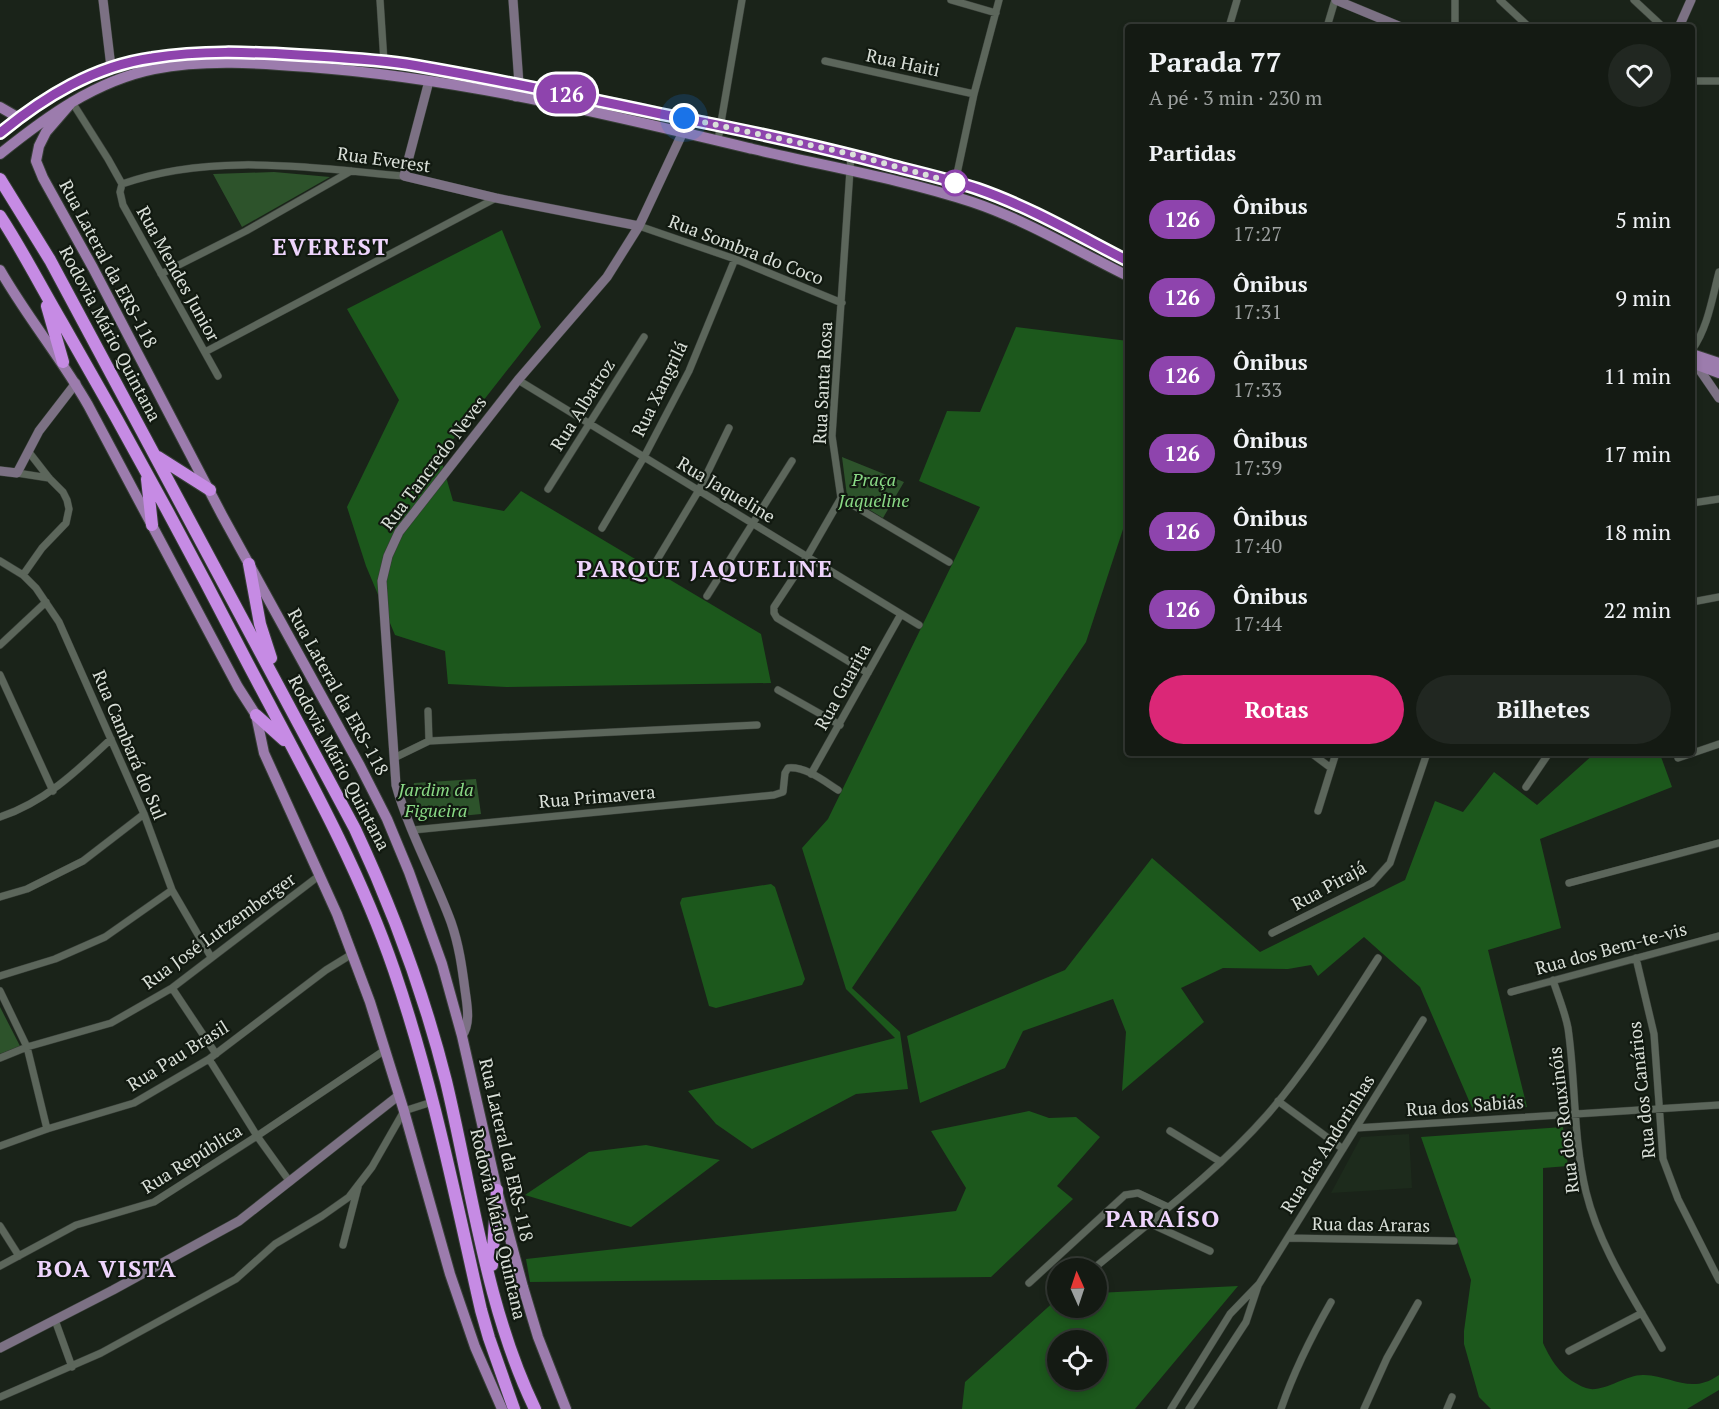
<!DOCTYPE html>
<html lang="pt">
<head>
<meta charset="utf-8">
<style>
  body { margin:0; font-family:"PT Serif",serif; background:#212721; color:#f1f3f6; height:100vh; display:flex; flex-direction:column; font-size:22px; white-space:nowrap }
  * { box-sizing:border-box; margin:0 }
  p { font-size:20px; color:#9da1a0 }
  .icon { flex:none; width:33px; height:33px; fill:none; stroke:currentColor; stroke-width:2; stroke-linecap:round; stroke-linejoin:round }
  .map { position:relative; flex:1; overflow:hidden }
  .drawer { position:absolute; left:1125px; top:24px; width:570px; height:732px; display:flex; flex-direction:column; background:#141a13; border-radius:6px; box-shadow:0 3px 9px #0003,0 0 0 2px #333833 }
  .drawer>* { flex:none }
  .badge { padding:0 12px; border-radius:20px; font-size:21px; line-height:39px }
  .needle { width:39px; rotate:357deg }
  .tools { position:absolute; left:1047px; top:1258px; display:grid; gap:12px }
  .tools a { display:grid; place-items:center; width:60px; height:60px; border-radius:50%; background:#141a13; box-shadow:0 3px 9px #0003,0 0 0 2px #333833; font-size:30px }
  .you { position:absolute; width:30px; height:30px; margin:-15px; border:4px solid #fff; border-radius:50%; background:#1a73e8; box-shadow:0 0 0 9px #1a73e833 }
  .map>.badge { position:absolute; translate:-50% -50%; box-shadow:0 0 0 3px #fff }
  h2 { padding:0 24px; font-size:22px; line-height:54px }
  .round { display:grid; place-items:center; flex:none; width:63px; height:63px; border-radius:32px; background:#212721 }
  .summary { display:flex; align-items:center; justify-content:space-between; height:102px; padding:0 24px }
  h1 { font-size:28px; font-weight:800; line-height:45px }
  .button { display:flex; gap:12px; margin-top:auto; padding:12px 24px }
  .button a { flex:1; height:69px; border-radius:36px; background:#db2777; color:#fff; font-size:24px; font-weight:800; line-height:69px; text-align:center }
  .button a+a { background:#212721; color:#f1f3f6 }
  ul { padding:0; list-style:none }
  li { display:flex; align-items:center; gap:18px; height:78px; padding:0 24px }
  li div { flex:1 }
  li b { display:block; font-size:22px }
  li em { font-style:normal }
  li .badge { min-width:66px; font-weight:700; text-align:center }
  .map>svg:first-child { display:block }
  .built { fill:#1d2b1c }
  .green { fill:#2d532b }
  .forest { fill:#1c581c; fill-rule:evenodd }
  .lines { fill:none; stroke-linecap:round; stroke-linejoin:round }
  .street-casing { stroke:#383f38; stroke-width:8 }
  .secondary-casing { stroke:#383f38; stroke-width:10 }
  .primary-casing { stroke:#383f38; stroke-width:12 }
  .highway-casing { stroke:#383f38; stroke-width:14 }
  .street { stroke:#5c665b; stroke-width:7 }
  .secondary { stroke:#7c7184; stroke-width:9 }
  .primary { stroke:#9c7cad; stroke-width:10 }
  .highway { stroke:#c68be4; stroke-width:12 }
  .line-casing { stroke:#fff; stroke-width:14 }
  .line { stroke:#8e44ad; stroke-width:9 }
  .walk { stroke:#dae0d9; stroke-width:6; stroke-dasharray:0 10.8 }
  .stop-dot { fill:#fff; stroke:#8e44ad; stroke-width:3 }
  .labels { text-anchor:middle; stroke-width:4.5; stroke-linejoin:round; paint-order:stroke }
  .street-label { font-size:18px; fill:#dae0d9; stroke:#111910 }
  .park-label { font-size:18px; font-style:italic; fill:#89d985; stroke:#111910 }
  .district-label { font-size:24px; font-weight:bold; letter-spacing:1.5px; fill:#eed4fc; stroke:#111910 }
</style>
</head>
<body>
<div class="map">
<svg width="1719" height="1409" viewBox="0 0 1719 1409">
  <rect width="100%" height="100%" fill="#1a2319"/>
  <path class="built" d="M1409,1134L1412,1188L1331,1193L1361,1137Z"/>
  <path class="green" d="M274,172L330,177L242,227L213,174Z
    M842,457L904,482L883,518L847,496Z
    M476,779L481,814L421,820L413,788L414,783Z
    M0,1007L20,1046L0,1054Z"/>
  <path class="forest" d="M502,230L541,327L440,456L453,501L504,511L521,491L761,634L771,683L506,687L448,684L445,651L395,635L366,566L347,507L399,400L347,309Z
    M1016,327L1128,341V514L1086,642L852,988L900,1032L908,1089L856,1094L752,1149L716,1124L688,1091L895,1038L846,989L802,848L828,819L980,507L919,481L947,411L980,412Z
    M1595,753L1660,754L1672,787L1540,839L1561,928L1488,950L1527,1107L1473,1110L1420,987L1364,937L1318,976L1311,965L1288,969L1223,968L1181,988L1204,1022L1122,1091L1126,1032L1113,999L1023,1031L1005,1068L920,1103L907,1036L1065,970L1152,858L1260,952L1405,880L1435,801L1463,812L1494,772L1537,805Z
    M771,884L775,887L805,979L802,985L716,1008L709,1006L680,903L682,898Z
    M1029,1111L1049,1118L1076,1117L1100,1137L1057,1186L1073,1199L991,1277L530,1282L526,1259L956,1211L966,1188L931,1131Z
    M1563,1127L1568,1166L1543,1168V1343C1552,1363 1564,1380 1586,1388C1602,1394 1626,1374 1644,1375C1673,1376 1691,1395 1719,1375V1390L1687,1409H1491L1479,1397L1464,1344V1331L1471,1280L1421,1137Z
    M646,1145L720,1160L631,1227L525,1195L589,1152Z
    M1238,1286L1135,1409H962L965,1382L1057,1299L1058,1308H1096L1097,1293ZM1058,1341H1096V1380H1058Z"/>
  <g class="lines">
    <g class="street-casing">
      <path id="street" d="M380,0L384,62
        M951,0L996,13
        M1500,0L1529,27
        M1634,0L1663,27
        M1229,27L1237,0
        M1327,27L1335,0
        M1455,27V0
        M825,61L974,94
        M1692,81H1719
        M72,102L108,159L122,184
        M718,140L742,0
        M851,155L832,436L841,498L807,557L774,607V613L777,618L868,673
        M955,183L974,94L999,0
        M122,184C212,152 311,168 404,176
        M122,184L120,192L123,205L218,376
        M639,226L735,259L842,303
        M161,274L246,231L351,171
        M1692,350C1708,327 1712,299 1719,272
        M205,352L496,198
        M518,380L919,625
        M17,473L49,478
        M548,489L644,337
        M841,498L949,562
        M1692,503L1719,499
        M602,528L644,457L689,371L735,259
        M657,560L699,490L729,428
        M0,561L23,575L36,588L59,622L144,814L172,890L211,957
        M23,575L42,548L66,523L69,509L67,500L63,492L49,478L28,451
        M707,596L792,461
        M1692,602L1719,597
        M0,645L46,602
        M0,675L53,791
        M778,690L840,725
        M429,741L757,725
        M1311,753L1331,768
        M394,758L429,741L428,711
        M1678,758L1719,744
        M811,774L901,614
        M1526,787L1549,753
        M1318,811L1336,753
        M0,817C45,802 77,771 111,739
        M413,830L774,795L783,792L785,773L788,768C805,766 824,781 838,790
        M1569,883L1719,843
        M0,897L27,889L83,861L144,814
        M1272,933L1372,883L1390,863L1427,753
        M1636,958L1654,1034L1663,1159L1678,1199L1719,1280
        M0,976L55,959L105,937L172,890
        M1553,980C1558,996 1565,1012 1568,1028C1576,1083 1573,1138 1586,1192C1600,1249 1634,1298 1662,1348
        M172,988L216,1054
        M0,991L27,1047L47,1129
        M1511,992L1719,936
        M0,1058L27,1047L111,1023L172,988L320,875
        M209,1059L257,1136L290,1182
        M1278,1101L1343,1149
        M1356,1128L1719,1105
        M1170,1131L1221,1162
        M0,1146L47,1129L134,1103L209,1059L326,970L352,954
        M1149,1223L1210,1251
        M0,1226L19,1256
        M1288,1238L1454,1241
        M343,1245L358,1187
        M0,1266L76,1225L154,1202L257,1136L385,1050
        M1093,1269C1152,1220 1216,1173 1267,1115C1308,1068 1344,1010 1378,958
        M1029,1283L1125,1195L1138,1193L1168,1207
        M55,1320L72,1367
        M1569,1351L1642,1313
        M0,1397L101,1353L236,1279L275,1244L322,1216L349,1197L372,1167L404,1111L432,1102
        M1171,1409L1230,1314L1259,1284L1423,1020
        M1189,1409L1246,1322L1258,1286
        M1281,1409C1294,1371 1311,1337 1331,1302
        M1364,1409L1387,1358L1418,1303
        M1447,1409L1452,1397"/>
    </g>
    <g class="secondary-casing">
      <path id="secondary" d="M103,0L111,67
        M513,0L519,84L516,97
        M1336,0L1401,27
        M1679,27L1691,0
        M429,81L404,176L496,198L639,226
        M1695,363L1719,398
        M0,471L17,473L39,431L76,383
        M462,1036C471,1023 467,1005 465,990C462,967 459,945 451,922C434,876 409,832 396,785L382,581L388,556L399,532L518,380L607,277L639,226L683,132
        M0,1348L113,1290L239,1221L398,1096"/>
    </g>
    <g class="primary-casing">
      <path id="primary" d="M72,102L46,132L39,146L36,161L43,178L93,268L222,515L360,766L387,819L409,872L442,964L462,1036L497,1190L523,1287L538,1337L566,1409
        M0,107L19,118
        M0,133L39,103L72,84L111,67L150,58L226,51L341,58L403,64L519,84L720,125L851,155L917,172L979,189L1034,213L1128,261
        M0,154C46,117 95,81 154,69C205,59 258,63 309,67C458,78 607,114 753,149C825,166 902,179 972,202C1026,220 1077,251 1128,276
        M0,270C27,317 61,358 88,405L238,687L256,715L264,753L337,914L370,1002L404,1111L450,1274L475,1347L502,1409
        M1692,354L1719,363
        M1692,363L1719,373"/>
    </g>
    <g class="highway-casing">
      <path id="highway" d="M0,179L50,260L355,829C393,910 424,994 446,1081C472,1189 486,1308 535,1409
        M0,216C23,251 42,289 64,326C127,435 188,547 246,660C299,761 357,862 394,970C432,1081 455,1196 481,1310L489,1338L514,1409
        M47,306L63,362
        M158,457L210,490
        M147,479L152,525
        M249,564L260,624L271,658
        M256,715L284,740
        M492,1265L497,1190"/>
    </g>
    <use href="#street" class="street"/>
    <use href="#secondary" class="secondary"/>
    <use href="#primary" class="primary"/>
    <use href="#highway" class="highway"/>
  </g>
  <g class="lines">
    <g class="line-casing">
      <path id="line" d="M0,133C44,97 94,66 152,58C201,50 250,52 299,55C335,57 371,59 406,64C491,78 576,96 661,114C739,129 816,145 893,166C921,173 951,180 978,189C1030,207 1079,236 1128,261"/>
    </g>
    <use href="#line" class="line"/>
    <path class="walk" d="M684,118L851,154L955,183"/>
  </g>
  <circle class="stop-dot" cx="955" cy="183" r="12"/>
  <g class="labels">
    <g class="street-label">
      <text transform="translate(903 63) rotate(12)" y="6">Rua Haiti</text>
      <text transform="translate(384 160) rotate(8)" y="6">Rua Everest</text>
      <text transform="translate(746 250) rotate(21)" y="6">Rua Sombra do Coco</text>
      <text transform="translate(108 264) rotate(62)" y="6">Rua Lateral da ERS-118</text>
      <text transform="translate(178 274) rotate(61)" y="6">Rua Mendes Junior</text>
      <text transform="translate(110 334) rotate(62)" y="6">Rodovia Mário Quintana</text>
      <text transform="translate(823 383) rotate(-87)" y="6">Rua Santa Rosa</text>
      <text transform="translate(660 389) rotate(-64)" y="6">Rua Xangrilá</text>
      <text transform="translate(583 405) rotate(-58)" y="6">Rua Albatroz</text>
      <text transform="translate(434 463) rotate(-53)" y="6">Rua Tancredo Neves</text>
      <text transform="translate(726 490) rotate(31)" y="6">Rua Jaqueline</text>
      <text transform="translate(843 687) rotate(-61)" y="6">Rua Guarita</text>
      <text transform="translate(338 692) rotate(61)" y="6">Rua Lateral da ERS-118</text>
      <text transform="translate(129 745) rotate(67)" y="6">Rua Cambará do Sul</text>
      <text transform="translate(339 763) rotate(62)" y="6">Rodovia Mário Quintana</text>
      <text transform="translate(597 797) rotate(-5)" y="6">Rua Primavera</text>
      <text transform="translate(1329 886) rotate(-29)" y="6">Rua Pirajá</text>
      <text transform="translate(219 931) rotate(-36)" y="6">Rua José Lutzemberger</text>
      <text transform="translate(1611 949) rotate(-15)" y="6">Rua dos Bem-te-vis</text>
      <text transform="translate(178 1056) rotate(-32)" y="6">Rua Pau Brasil</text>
      <text transform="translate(1642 1090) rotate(-96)" y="6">Rua dos Canários</text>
      <text transform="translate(1465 1106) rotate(-4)" y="6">Rua dos Sabiás</text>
      <text transform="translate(1564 1120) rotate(-97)" y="6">Rua dos Rouxinóis</text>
      <text transform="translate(1328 1144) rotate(-58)" y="6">Rua das Andorinhas</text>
      <text transform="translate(506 1150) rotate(77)" y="6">Rua Lateral da ERS-118</text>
      <text transform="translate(192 1159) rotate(-32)" y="6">Rua República</text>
      <text transform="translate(498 1224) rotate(77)" y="6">Rodovia Mário Quintana</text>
      <text transform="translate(1371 1225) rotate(1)" y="6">Rua das Araras</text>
    </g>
    <g class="park-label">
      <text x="874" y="486">Praça<tspan x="874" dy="21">Jaqueline</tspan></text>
      <text x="436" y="796">Jardim da<tspan x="436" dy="21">Figueira</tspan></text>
    </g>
    <g class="district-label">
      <text x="331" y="255">EVEREST</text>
      <text x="705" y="577">PARQUE JAQUELINE</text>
      <text x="1163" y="1227">PARAÍSO</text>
      <text x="107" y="1277">BOA VISTA</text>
    </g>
  </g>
</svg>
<div class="tools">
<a><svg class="needle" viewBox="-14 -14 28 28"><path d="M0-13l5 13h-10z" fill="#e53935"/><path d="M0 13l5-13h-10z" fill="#9da1a0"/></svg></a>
<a><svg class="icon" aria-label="locate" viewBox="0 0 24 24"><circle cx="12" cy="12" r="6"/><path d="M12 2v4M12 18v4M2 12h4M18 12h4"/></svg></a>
</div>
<div class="you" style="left:684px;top:118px"></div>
<b class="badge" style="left:566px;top:94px;background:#8e44ad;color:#fff">126</b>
<section class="drawer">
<div class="summary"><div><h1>Parada 77</h1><p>A pé · 3 min · 230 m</p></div><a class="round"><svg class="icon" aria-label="heart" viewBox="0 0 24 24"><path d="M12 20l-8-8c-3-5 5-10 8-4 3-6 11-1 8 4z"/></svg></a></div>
<h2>Partidas</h2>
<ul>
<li><span class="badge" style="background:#8e44ad;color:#fff">126</span><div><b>Ônibus</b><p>17:27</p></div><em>5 min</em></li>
<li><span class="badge" style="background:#8e44ad;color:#fff">126</span><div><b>Ônibus</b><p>17:31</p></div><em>9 min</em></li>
<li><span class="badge" style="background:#8e44ad;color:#fff">126</span><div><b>Ônibus</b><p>17:33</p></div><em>11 min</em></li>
<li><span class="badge" style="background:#8e44ad;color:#fff">126</span><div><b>Ônibus</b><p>17:39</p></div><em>17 min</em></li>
<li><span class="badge" style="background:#8e44ad;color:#fff">126</span><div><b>Ônibus</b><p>17:40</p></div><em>18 min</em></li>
<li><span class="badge" style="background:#8e44ad;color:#fff">126</span><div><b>Ônibus</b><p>17:44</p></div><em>22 min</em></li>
</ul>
<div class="button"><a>Rotas</a><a>Bilhetes</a></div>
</section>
</div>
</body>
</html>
